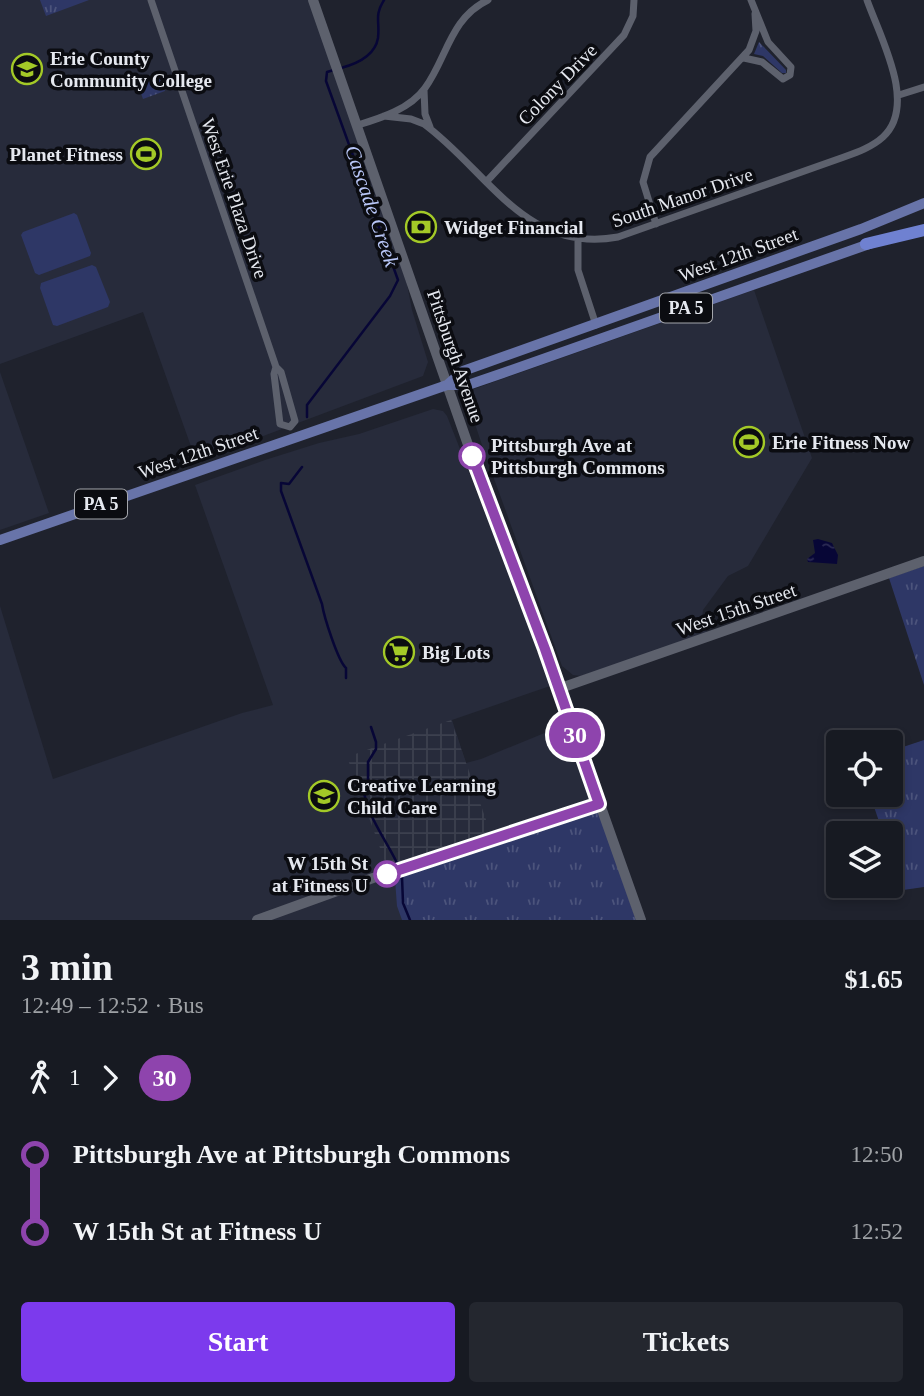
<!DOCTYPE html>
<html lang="en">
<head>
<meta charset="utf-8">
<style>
  body { margin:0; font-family:"Times New Roman",serif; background:#24272f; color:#f1f3f6; height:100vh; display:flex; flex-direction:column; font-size:26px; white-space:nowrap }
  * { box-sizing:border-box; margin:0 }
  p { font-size:23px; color:#9ea1a5 }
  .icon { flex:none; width:38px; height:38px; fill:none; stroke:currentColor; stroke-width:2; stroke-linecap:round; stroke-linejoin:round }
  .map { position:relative; height:920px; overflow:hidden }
  .panel { display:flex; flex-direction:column; background:#171a22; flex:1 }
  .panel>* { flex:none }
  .badge { padding:0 14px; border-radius:23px; font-size:24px; line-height:46px }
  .controls { position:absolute; left:826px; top:730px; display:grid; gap:14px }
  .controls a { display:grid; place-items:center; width:77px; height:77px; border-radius:7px; background:#171a22; box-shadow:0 4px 10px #0003,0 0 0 2px #363840; font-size:35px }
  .map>.badge { position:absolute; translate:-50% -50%; box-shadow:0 0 0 4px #fff }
  .legs { display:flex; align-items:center; gap:10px; height:77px; padding:0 21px; font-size:23px }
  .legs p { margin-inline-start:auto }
  .summary { display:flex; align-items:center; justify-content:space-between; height:119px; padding:0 21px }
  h1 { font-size:38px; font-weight:700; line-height:52px }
  .action { display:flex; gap:14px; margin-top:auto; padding:14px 21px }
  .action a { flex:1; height:80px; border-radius:7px; background:#7c3aed; color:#fff; font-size:28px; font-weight:700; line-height:80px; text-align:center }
  .action a+a { background:#24272f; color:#f1f3f6 }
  ul { padding:0 21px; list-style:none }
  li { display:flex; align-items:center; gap:24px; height:77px; font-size:26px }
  li i { display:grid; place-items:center; width:10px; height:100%; margin:0 9px; background:currentColor }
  li i::after { content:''; width:18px; height:18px; margin:-9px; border:5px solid; border-radius:50%; background:#171a22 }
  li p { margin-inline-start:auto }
  li:first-child i { background:linear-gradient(#0000 50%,currentColor 0) }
  li:last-child i { background:linear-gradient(currentColor 50%,#0000 0) }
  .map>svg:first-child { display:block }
  .built { fill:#272b3b }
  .industrial { fill:url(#industrial-grid) }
  .grass { fill:url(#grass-tufts) }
  .garden { fill:#2e3766 }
  .water { fill:url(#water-ripples) }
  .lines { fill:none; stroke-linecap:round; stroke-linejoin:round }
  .stream { stroke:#070636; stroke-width:2.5 }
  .street { stroke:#5d616d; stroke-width:7 }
  .secondary { stroke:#5d616d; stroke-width:10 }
  .primary { stroke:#6874a9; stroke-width:10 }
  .highway { stroke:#6f81d1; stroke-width:12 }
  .line-1-casing { stroke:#fff; stroke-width:16 }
  .line-1 { stroke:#8e44ad; stroke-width:10 }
  .stop-1-dot { fill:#fff; stroke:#8e44ad; stroke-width:3.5 }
  .labels { text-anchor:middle; stroke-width:7; stroke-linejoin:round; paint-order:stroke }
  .shield { fill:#0b0c11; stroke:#a4a6ac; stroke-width:2 }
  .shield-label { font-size:18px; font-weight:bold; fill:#e5e8ef }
  .poi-label { font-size:19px; font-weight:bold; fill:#e5e8ef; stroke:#0b0c11; text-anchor:start }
  .street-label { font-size:19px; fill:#e5e8ef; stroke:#0b0c11 }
  .stop-label { font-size:19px; font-weight:bold; fill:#e5e8ef; stroke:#0b0c11; text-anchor:start }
  .water-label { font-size:21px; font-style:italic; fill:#b8c6f7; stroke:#0b0c11 }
</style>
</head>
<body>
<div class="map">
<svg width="924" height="920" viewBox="0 0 924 920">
  <defs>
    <pattern id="industrial-grid" width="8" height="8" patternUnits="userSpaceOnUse" patternTransform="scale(1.75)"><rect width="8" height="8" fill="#272b3b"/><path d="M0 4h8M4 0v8" fill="none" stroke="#3c404e"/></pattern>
    <pattern id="grass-tufts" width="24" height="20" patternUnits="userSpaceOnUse" patternTransform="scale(1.75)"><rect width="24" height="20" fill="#2e3766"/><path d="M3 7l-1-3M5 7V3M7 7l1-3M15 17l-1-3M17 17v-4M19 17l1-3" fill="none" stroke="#4c547c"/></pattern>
    <pattern id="water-ripples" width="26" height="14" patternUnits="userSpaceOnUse" patternTransform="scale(1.75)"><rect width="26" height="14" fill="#070636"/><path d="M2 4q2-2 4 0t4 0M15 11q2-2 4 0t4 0" fill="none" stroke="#2b2a53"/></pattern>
  </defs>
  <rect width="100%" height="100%" fill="#1f222d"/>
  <path class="built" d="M0,0H309L407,284L412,310L428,362L423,376L189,464L193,452L143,312L0,364Z
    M754,290L812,458L748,566L728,576L703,610L702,619L707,633L581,676L573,675L562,666L484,451L469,406L470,396L474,389Z
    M0,372L49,513L0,530Z
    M433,409L443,411L447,416L553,685L452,720L466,763L481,759L564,725L636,920H0V606L53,779L242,713L273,705L195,485L265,460L319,443L359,434Z"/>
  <path class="industrial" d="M451,720L491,834L388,870L347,757Z"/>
  <path class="grass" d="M40,0H89L46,16Z
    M759,42L786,70V73H782L763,56L754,54Z
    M158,74L165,91L143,99L137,82Z
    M924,566V685L889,578Z
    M924,740V887L903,890L891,854V833H883L870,795L891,794V751Z
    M599,812L636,920H402L397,906L395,879Z"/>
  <path class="garden" d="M74,213L77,215L91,253L90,256L39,275L35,273L21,235L23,232Z
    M92,265L96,267L110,302L108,307L57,326L53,325L40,288L41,283Z"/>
  <path class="water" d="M818,539L832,543L838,555L837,564L808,562L807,559L815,553L813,540Z"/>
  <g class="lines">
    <path class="stream" d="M341,68C356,64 375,56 378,38C380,21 374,16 384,0
      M307,417V405L390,296L398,280L326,81L327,72L334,70
      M302,467L289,484L281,483V491L322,604C324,617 338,661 346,668V678
      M371,727L376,742V749L368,762V780L363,786C366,815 385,838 397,863
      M402,877L403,903L410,920"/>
    <path class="street" d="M151,0L276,367L281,372L295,421L290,427L280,424L274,374L276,367
      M744,58L762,62L783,79L790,75L791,67L768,42L751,0
      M424,90L425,114L430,127
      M899,95L924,87
      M384,116L411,119L424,124C488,171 525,254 618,237L844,157C858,152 872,147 883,137C918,105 880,37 867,0
      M358,125C381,118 410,109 425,88C447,58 450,18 488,0
      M487,181L624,35L633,16L634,0
      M656,224L643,182L650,157L749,50L756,31L755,14
      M578,239V270L596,325"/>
    <path class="secondary" d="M313,0L481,482L545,649L641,920
      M558,689L924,561
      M257,920L373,878L599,804"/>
    <path class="primary" d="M447,385L463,371L861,229L924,203
      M0,540L447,385H468L503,373L872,243"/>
    <path class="highway" d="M866,244L924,230"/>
  </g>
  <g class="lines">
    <g class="line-1-casing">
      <path id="line-1" d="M387,874L599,804L545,649L472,456"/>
    </g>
    <use href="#line-1" class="line-1"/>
  </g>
  <defs>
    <g id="university-ring" transform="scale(1.575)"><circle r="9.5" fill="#0b0c11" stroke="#a3c927" stroke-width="1.5"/><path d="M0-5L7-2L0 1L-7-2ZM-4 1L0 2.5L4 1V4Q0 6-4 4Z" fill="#a3c927"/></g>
    <g id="stadium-ring" transform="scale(1.575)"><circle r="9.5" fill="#0b0c11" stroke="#a3c927" stroke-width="1.5"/><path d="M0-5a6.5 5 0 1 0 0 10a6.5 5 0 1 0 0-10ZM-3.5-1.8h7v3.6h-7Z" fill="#a3c927"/></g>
    <g id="bank-ring" transform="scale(1.575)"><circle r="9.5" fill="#0b0c11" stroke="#a3c927" stroke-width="1.5"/><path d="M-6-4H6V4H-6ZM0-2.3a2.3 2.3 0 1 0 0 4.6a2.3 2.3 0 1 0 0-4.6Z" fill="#a3c927"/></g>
    <g id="supermarket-ring" transform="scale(1.575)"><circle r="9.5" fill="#0b0c11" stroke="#a3c927" stroke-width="1.5"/><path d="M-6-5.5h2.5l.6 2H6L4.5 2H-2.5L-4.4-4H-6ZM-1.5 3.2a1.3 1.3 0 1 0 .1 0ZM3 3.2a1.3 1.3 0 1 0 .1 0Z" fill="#a3c927"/></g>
    <g id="school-ring" transform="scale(1.575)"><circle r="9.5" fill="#0b0c11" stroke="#a3c927" stroke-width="1.5"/><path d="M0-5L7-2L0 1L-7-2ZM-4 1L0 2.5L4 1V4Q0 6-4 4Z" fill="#a3c927"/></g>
  </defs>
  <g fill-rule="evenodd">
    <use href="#university-ring" x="27" y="69"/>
    <use href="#stadium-ring" x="146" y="154"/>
    <use href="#bank-ring" x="421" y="227"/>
    <use href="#stadium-ring" x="749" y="442"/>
    <use href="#supermarket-ring" x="399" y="652"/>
    <use href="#school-ring" x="324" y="796"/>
  </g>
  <g class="stop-1-dot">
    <circle cx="472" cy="456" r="12"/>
    <circle cx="387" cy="874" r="12"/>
  </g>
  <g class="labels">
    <g class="shield">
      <rect x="660" y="293.5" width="52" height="29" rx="5"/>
      <rect x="75" y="489.5" width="52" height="29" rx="5"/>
    </g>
    <g class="shield-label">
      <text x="686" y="314">PA 5</text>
      <text x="101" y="510">PA 5</text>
    </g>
    <g class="poi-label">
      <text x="50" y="65">Erie County<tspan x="50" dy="22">Community College</tspan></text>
      <text x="123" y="161" text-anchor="end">Planet Fitness</text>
      <text x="444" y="234">Widget Financial</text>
      <text x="772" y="449">Erie Fitness Now</text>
      <text x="422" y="659">Big Lots</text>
      <text x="347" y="792">Creative Learning<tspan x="347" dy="22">Child Care</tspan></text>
    </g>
    <g class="street-label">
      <text transform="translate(557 84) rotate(-46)" y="7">Colony Drive</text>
      <text transform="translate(682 197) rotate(-19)" y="7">South Manor Drive</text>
      <text transform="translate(235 198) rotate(71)" y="7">West Erie Plaza Drive</text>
      <text transform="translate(738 254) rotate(-20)" y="7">West 12th Street</text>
      <text transform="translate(456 356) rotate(71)" y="7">Pittsburgh Avenue</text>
      <text transform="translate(198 452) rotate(-19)" y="7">West 12th Street</text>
      <text transform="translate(736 609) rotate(-19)" y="7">West 15th Street</text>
    </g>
    <g class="stop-label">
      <text x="491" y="452">Pittsburgh Ave at<tspan x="491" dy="22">Pittsburgh Commons</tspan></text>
      <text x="368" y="870" text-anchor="end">W 15th St<tspan x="368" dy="22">at Fitness U</tspan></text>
    </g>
    <g class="water-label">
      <text transform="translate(372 206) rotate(71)" y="7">Cascade Creek</text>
    </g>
  </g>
</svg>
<div class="controls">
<a><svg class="icon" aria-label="locate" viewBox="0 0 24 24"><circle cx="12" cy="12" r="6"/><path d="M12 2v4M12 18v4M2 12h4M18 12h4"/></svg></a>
<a><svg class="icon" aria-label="layers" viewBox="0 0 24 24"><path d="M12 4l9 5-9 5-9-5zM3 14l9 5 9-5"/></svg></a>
</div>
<b class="badge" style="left:575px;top:735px;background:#8e44ad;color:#fff">30</b>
</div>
<section class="panel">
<div class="summary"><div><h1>3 min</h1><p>12:49 – 12:52 · Bus</p></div><b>$1.65</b></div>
<div class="legs"><svg class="icon" aria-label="walk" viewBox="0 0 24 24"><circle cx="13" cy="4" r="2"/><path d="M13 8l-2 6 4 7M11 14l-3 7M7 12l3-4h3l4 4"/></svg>1<svg class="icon" aria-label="forward" viewBox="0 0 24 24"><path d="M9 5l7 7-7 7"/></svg><b class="badge" style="background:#8e44ad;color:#fff">30</b></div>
<ul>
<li><i style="color:#8e44ad"></i><b>Pittsburgh Ave at Pittsburgh Commons</b><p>12:50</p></li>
<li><i style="color:#8e44ad"></i><b>W 15th St at Fitness U</b><p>12:52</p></li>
</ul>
<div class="action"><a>Start</a><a>Tickets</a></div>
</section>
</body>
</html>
